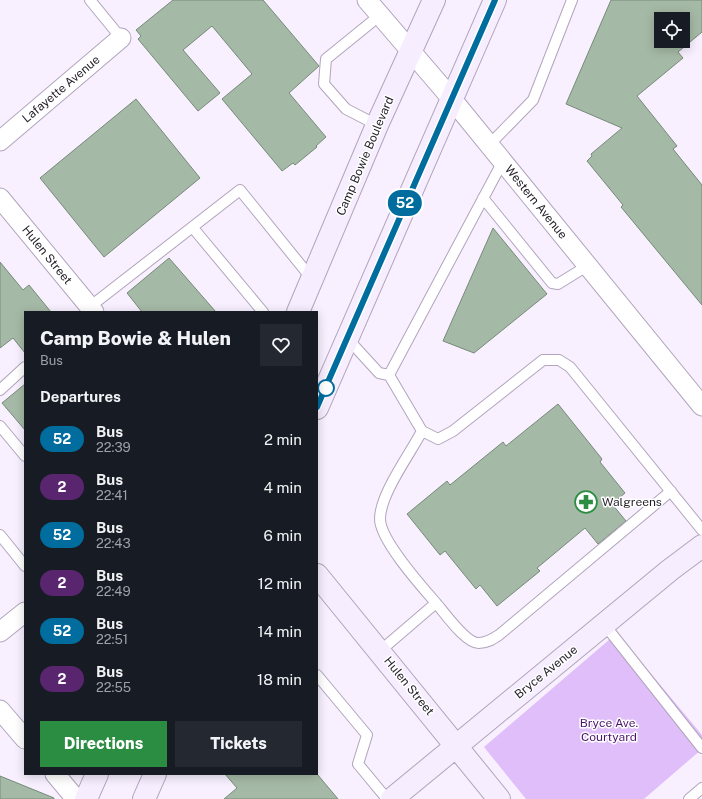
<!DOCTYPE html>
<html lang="en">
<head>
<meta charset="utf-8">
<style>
  body { margin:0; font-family:"Public Sans",sans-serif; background:#242831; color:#f1f3f6; height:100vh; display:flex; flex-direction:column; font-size:15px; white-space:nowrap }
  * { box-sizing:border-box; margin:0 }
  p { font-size:13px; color:#9ea1a6 }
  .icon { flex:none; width:22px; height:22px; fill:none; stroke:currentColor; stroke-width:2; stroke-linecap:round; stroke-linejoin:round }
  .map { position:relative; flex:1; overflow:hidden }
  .sheet { position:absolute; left:24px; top:311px; width:294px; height:464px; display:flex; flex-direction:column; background:#171b24; border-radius:0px; box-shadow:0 2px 10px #0003 }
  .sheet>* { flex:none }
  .badge { padding:0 8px; border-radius:13px; font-size:14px; line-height:26px }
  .controls { position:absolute; left:654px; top:12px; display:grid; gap:8px }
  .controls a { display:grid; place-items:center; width:36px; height:36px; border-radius:0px; background:#171b24; box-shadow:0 2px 10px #0003; font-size:20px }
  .map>.badge { position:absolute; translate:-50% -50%; box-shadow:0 0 0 2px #fff }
  h2 { padding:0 16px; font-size:15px; line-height:36px }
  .round { display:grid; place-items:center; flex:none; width:42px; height:42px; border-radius:0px; background:#242831 }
  .summary { display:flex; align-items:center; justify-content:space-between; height:68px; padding:0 16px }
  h1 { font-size:19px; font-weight:800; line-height:30px }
  .primary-button { display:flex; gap:8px; margin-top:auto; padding:8px 16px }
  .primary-button a { flex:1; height:46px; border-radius:0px; background:#2b8d41; color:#fff; font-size:16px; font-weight:800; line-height:46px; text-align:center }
  .primary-button a+a { background:#242831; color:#f1f3f6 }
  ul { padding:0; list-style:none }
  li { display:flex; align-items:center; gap:12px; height:48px; padding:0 16px }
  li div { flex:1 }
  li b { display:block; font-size:15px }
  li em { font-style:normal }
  li .badge { min-width:44px; font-weight:700; text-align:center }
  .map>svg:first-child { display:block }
  .green { fill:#dfbef9 }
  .building { fill:#a5baa6; stroke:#768a78; fill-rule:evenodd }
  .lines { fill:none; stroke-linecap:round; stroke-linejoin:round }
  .lane-casing { stroke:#b1a4bc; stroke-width:12 }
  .street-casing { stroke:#b1a4bc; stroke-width:21 }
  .secondary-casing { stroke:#b1a4bc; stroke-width:24 }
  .lane { stroke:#fff; stroke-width:10 }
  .street { stroke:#fff; stroke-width:19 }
  .secondary { stroke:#f6edfe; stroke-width:22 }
  .line-casing { stroke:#fff; stroke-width:9 }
  .line { stroke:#006d9e; stroke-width:6 }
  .stop-dot { fill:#fff; stroke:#006d9e; stroke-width:2 }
  .labels { text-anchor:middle; stroke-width:3; stroke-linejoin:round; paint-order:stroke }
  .street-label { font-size:12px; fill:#221d26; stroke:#fff }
  .poi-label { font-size:12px; fill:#221d26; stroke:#fff; text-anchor:start }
  .park-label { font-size:12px; fill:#4b146b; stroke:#fff }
</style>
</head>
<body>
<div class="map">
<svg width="702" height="799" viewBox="0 0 702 799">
  <rect width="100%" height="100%" fill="#f8f0ff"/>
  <path class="green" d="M617,633L702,735V749L644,799H526L484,747Z"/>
  <path class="building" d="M173,0H263L319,66L289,93L326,137L316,146L317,147L295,165L293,163L282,171L222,99L252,74L212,26L183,50L220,93L198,111L138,39L141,36L136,30Z
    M611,0H702V32L678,52L683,58L637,96L677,146L673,149L702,185V305L621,207L623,205L587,161L592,156L591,154L622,128L566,104ZM661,19H683V41H661Z
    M136,99L200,178L104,257L40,178Z
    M493,228L547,294L474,353L443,341Z
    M169,258L216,312H142L127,293Z
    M0,262L23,290L29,285L51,312H25V353L13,338L0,348Z
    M25,384V430L2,403Z
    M558,404L602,459L600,462L625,493L612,504L626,521L598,544L585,528L537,568L540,571L497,606L480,585L476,589L445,551L440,555L407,514L447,481L450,485L503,442L506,446Z
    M225,774H317L338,799H224L237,788Z
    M0,776L54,798V799H0Z"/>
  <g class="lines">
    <g class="lane-casing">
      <path id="lane" d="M90,0L121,38
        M377,125L346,109L324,84L326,59L379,16
        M489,145L533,100L572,0
        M483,198L552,283L558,284L587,266
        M193,228L263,312
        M87,309L240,190L312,279
        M347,338L379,373L389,375L503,161
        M389,375L422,431L438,439L453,431L543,360H559L570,367L702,530
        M0,390L25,367
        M0,426L25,456
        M0,535L25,566
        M436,603C445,613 466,644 479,643C487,643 493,639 499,635L671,491
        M604,624L702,748
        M380,651L436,603C422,587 380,540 380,519C380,494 410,454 422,431
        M317,675L367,735L358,764L387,799
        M689,799L702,788"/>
    </g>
    <g class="street-casing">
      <path id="street" d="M367,0L451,98L702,406
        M0,141L121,38
        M0,198L94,312
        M0,632L25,612
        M0,710L25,739
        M55,774L76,799"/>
    </g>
    <g class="secondary-casing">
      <path id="secondary" d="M298,312L377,125L434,0
        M317,408L495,0
        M317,575L499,799
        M86,799L97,774
        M144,799L155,774
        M392,799L670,570L702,546"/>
    </g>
    <use href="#lane" class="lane"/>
    <use href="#street" class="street"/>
    <use href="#secondary" class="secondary"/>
  </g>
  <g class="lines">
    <g class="line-casing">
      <path id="line" d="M317,407L495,0"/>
    </g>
    <use href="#line" class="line"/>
  </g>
  <defs>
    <g id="pharmacy-ring" transform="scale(1.15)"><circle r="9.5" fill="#fff" stroke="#2b8d41" stroke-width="1.5"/><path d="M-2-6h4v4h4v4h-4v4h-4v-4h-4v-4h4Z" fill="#2b8d41"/></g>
  </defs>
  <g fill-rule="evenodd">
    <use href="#pharmacy-ring" x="586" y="502"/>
  </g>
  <circle class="stop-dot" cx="326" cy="388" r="8"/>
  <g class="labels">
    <g class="street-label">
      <text transform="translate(61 89) rotate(-40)" y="4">Lafayette Avenue</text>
      <text transform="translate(365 156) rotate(-67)" y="4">Camp Bowie Boulevard</text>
      <text transform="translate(536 202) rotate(51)" y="4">Western Avenue</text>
      <text transform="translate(47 255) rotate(51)" y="4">Hulen Street</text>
      <text transform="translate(546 672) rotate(-39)" y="4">Bryce Avenue</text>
      <text transform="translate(409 686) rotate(51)" y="4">Hulen Street</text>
    </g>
    <g class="poi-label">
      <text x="602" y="506">Walgreens</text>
    </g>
    <g class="park-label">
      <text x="609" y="727">Bryce Ave.<tspan x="609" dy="14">Courtyard</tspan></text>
    </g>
  </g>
</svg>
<div class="controls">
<a><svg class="icon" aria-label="locate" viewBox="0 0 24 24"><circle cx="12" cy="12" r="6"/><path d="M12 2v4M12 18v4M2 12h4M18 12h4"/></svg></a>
</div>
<b class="badge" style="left:405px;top:203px;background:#006d9e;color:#fff">52</b>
<section class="sheet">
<div class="summary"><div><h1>Camp Bowie &amp; Hulen</h1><p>Bus</p></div><a class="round"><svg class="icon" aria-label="heart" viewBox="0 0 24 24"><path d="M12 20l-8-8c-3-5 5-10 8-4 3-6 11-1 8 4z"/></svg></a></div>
<h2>Departures</h2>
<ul>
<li><span class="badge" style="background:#006d9e;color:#fff">52</span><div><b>Bus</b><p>22:39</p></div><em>2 min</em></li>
<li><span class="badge" style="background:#5a256f;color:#fff">2</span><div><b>Bus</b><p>22:41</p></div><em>4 min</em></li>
<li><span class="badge" style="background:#006d9e;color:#fff">52</span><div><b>Bus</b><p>22:43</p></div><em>6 min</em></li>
<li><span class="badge" style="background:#5a256f;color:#fff">2</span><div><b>Bus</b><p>22:49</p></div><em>12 min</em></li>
<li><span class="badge" style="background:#006d9e;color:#fff">52</span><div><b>Bus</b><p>22:51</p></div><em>14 min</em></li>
<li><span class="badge" style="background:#5a256f;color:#fff">2</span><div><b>Bus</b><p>22:55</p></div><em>18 min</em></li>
</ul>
<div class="primary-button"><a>Directions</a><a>Tickets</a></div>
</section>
</div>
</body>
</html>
